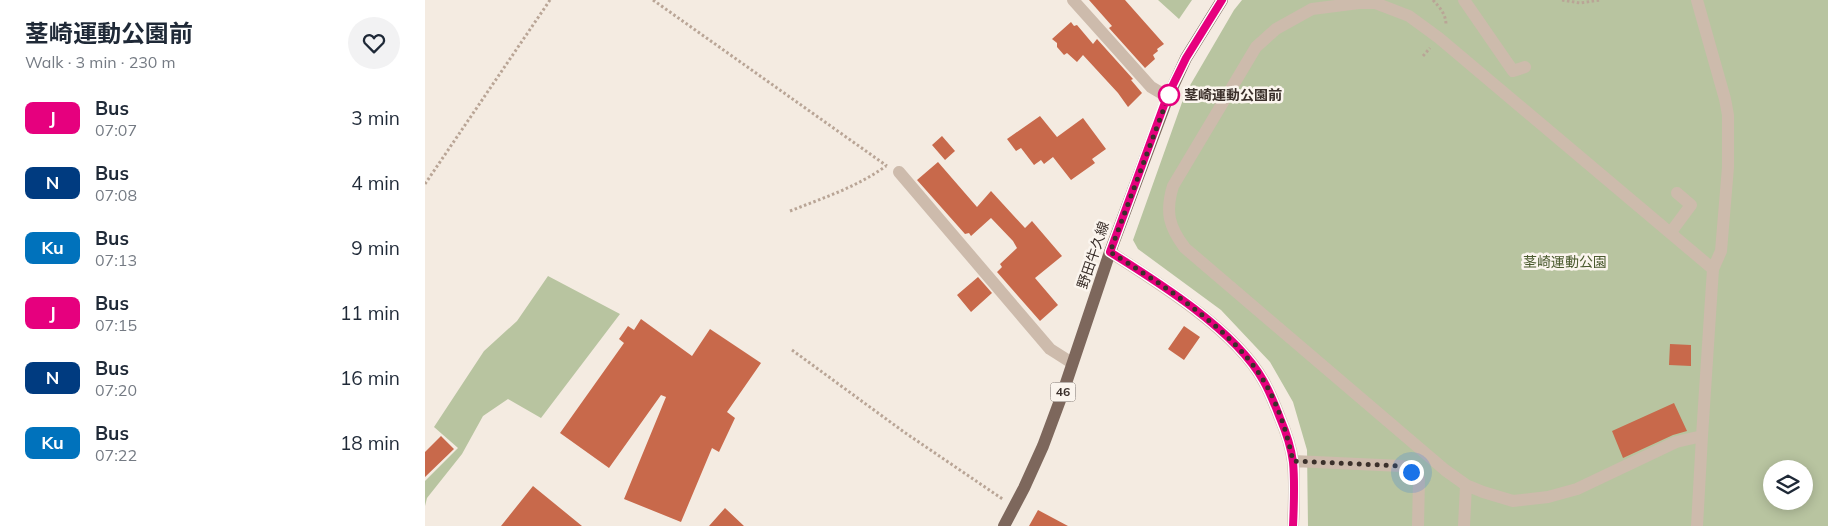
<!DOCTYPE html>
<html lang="en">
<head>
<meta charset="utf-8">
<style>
  body { margin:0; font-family:Mulish,"Noto Sans JP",sans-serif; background:#f2f2f3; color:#1f2937; height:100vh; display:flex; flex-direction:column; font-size:19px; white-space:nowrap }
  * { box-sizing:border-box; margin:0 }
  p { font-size:16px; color:#747a83 }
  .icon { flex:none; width:28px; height:28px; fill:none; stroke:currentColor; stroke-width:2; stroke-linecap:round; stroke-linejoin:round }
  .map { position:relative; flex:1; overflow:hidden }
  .panel { display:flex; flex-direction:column; background:#fff; width:425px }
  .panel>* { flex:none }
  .badge { padding:0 10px; border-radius:8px; font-size:18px; line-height:32px }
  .tools { position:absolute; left:1338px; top:460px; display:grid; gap:10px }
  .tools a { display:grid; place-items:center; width:50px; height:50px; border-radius:50%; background:#fff; box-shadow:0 2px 12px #0003; font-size:25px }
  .you { position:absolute; width:25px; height:25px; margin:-12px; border:4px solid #fff; border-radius:50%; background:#1a73e8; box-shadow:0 0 0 8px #1a73e833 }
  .map>.badge { position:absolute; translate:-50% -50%; box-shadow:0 0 0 2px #fff }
  .round { display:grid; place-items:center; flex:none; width:52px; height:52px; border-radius:26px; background:#f2f2f3 }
  .head { display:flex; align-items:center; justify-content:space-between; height:85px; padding:0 25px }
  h1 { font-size:24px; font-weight:700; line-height:38px }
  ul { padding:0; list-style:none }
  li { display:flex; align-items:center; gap:15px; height:65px; padding:0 25px }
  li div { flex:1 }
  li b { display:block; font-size:19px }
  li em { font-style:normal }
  li .badge { min-width:55px; font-weight:700; text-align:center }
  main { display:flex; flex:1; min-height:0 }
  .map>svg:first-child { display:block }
  .green { fill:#b8c4a0; fill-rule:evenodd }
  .building { fill:#c8694b }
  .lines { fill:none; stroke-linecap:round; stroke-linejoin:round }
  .path { stroke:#b9a596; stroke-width:3; stroke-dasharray:2.5 2.5; stroke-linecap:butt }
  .minor { stroke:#cdbbac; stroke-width:12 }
  .major { stroke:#7d675c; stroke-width:12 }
  .line-casing { stroke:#fff; stroke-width:11 }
  .line { stroke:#e6007e; stroke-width:8 }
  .walk { stroke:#3b302b; stroke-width:5; stroke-dasharray:0 9 }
  .stop-dot { fill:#fff; stroke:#e6007e; stroke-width:2.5 }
  .labels { text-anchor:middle; stroke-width:5; stroke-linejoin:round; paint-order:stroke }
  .shield { fill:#fbf5ee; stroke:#756b66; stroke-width:1 }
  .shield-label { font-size:12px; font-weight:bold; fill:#3b302b }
  .stop-label { font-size:14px; font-weight:bold; fill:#3b302b; stroke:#fbf5ee; text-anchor:start }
  .street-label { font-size:14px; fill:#3b302b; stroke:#fbf5ee }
  .park-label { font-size:14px; fill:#4a5a2e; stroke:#fbf5ee }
</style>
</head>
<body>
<main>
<section class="panel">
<div class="head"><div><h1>茎崎運動公園前</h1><p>Walk · 3 min · 230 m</p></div><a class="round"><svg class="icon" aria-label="heart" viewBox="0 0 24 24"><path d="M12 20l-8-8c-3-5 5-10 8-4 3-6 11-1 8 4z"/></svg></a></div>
<ul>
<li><span class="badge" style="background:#e6007e;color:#fff">J</span><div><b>Bus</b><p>07:07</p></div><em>3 min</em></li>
<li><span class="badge" style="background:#003b80;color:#fff">N</span><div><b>Bus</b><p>07:08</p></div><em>4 min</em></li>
<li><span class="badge" style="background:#0072bc;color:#fff">Ku</span><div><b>Bus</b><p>07:13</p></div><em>9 min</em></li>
<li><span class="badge" style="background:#e6007e;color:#fff">J</span><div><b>Bus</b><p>07:15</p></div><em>11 min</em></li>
<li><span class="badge" style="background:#003b80;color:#fff">N</span><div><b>Bus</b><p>07:20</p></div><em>16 min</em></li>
<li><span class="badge" style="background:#0072bc;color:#fff">Ku</span><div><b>Bus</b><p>07:22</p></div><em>18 min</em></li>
</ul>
</section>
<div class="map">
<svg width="1403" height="526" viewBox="0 0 1403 526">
  <rect width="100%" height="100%" fill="#f4ebe1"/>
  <path class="green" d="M733,0H767L754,19Z
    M817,0H1403V526H883L882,450L868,402L845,362L796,310L713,249L708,240L760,94L809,10ZM1346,469H1379V501H1346Z
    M123,276L195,314L116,418L83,399L58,416L37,454L2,498L0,506V481L33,448L9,427L59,351L92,321Z"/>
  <path class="building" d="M664,0H700L739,44L732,49L733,51L728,55L730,59L720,68L684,28L687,26Z
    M646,22L649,26L652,25L668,44L672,39L708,79L706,80L717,93L703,107L693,93L658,55L652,62L642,53L639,55L632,47V43L627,39Z
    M615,116L632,137L658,118L681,149L667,159L670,163L646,180L628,157L619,164L616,160L609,165L596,148L591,151L582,139Z
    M517,136L530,151L520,160L507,145Z
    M513,162L552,207L566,191L600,228L607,221L637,256L610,278L633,305L615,321L572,272L577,267L575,264L592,248L588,241L566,218L546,236L544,233L540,234L492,180Z
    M553,277L567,293L546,312L532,295Z
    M216,319L267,356L285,329L336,363L302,412L310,418L294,452L287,448L256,522L199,499L241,397L236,395L184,468L135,433L199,343L194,339L203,326L209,330Z
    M759,326L775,337L759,360L743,349Z
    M1245,344L1266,345V366L1244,365Z
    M1249,403L1262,431L1248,435L1198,458L1187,431Z
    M16,436L29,449L0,477V452Z
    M108,486L157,526H76Z
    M300,508L319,526H284Z
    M613,510L643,526H604Z"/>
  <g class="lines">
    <path class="path" d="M228,0L462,166
      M1008,0C1015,8 1021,14 1021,25
      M1137,0L1155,3L1175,0
      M998,56L1005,48
      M0,184L125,0
      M365,211C398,198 432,187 461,166
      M367,350L479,432L579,500"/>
    <path class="minor" d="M648,0L726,87L743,97
      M1039,0L1088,71L1100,67
      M1272,0L1300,99L1303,115V167L1296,251L1288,269L1277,436L1251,442L1152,489L1123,497L1088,501L1058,492L1041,485L1020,470L760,248C744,227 740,212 748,186L831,47L851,29L887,9L934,3H950L984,16L1014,38L1288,269
      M474,172L625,349L647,363
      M1246,232L1266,205L1252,193
      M685,252C733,283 810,330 838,380C845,392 850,405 855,418C861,432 866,446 868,462C870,483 869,505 868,526
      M868,461L977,466L994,479L993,526
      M1039,526L1041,485
      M1272,526L1277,436"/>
    <path class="major" d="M579,526L599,488L618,446L637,395L685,252L743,97L761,58L797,0"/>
  </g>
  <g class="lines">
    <g class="line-casing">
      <path id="line" d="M797,0L761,58L742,97L685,252C733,282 810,330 838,380C845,392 850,405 855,418C861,432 866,446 868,462C870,483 869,505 868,526"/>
    </g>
    <use href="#line" class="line"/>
    <path class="walk" d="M744,95L685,252C735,283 806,328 837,378C853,403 862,433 868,461L977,466L986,472"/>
  </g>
  <circle class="stop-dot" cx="744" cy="95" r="10"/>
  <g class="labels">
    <rect class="shield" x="625.5" y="382.5" width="25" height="19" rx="4"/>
    <g class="shield-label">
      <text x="638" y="396">46</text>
    </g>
    <g class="stop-label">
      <text x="759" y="100">茎崎運動公園前</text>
    </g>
    <g class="street-label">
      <text transform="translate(668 255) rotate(-71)" y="5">野田牛久線</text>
    </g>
    <g class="park-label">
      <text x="1140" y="267">茎崎運動公園</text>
    </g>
  </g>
</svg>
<div class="tools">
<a><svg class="icon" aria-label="layers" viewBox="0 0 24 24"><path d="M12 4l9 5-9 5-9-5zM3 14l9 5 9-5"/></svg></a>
</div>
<div class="you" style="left:986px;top:472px"></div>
</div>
</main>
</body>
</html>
